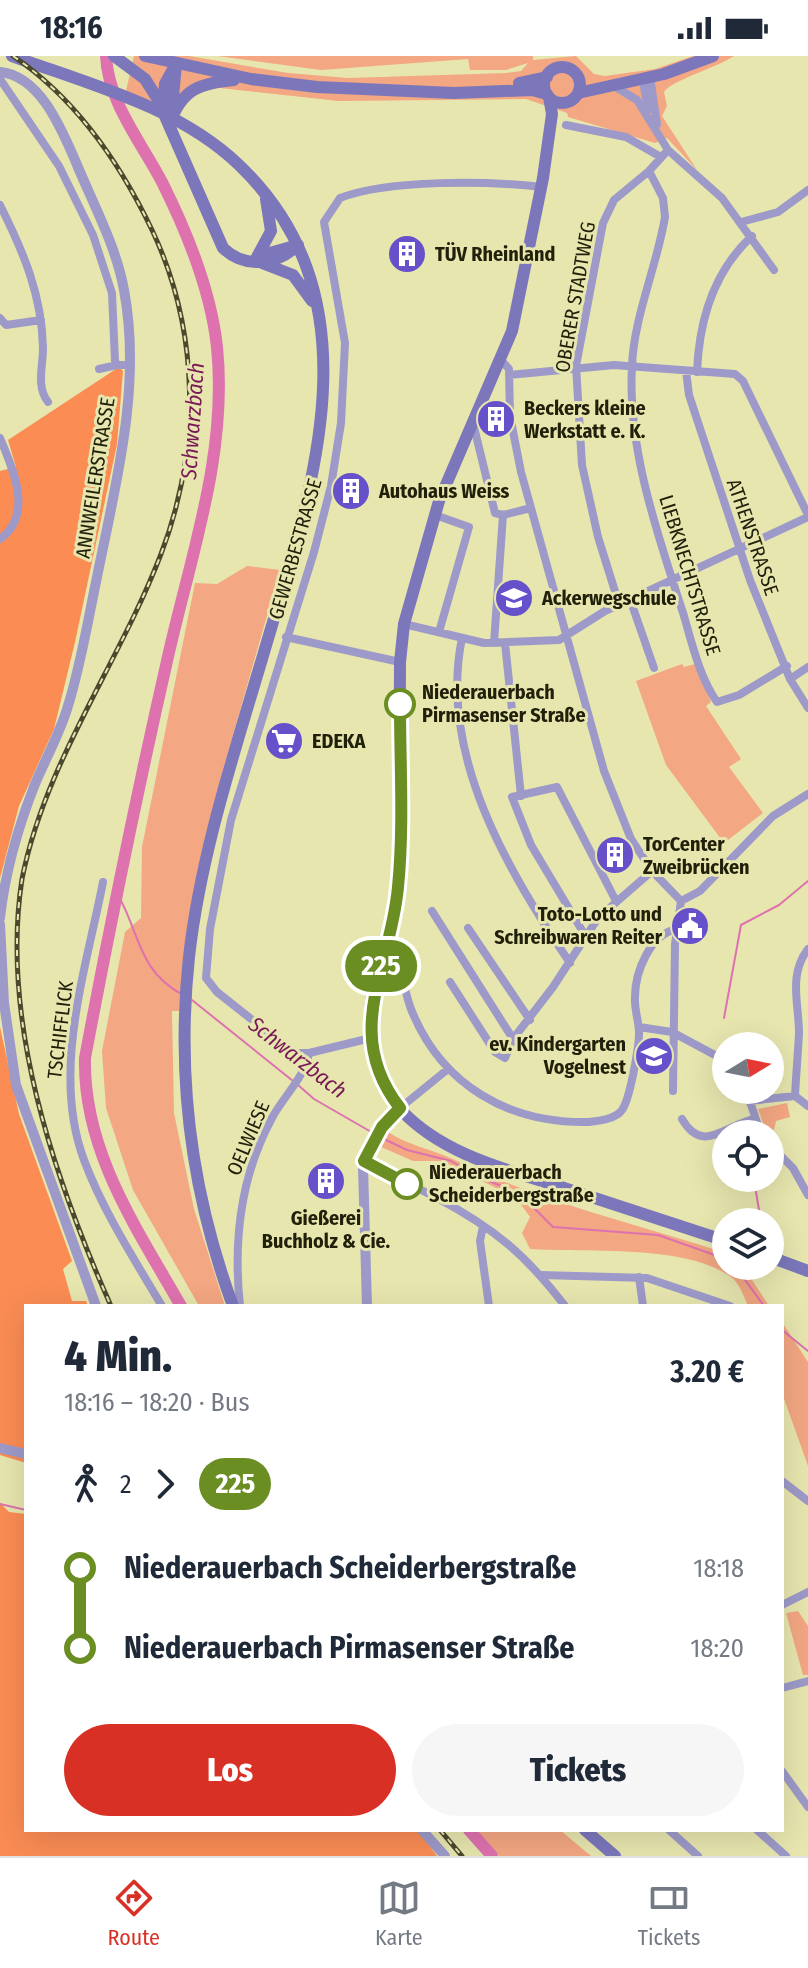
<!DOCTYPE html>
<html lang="de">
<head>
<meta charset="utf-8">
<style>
  body { margin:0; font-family:"Fira Sans Condensed",sans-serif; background:#f6f6f7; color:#1f2937; height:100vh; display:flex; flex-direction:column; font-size:30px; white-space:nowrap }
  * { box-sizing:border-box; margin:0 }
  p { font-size:26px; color:#747a83 }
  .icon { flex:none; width:44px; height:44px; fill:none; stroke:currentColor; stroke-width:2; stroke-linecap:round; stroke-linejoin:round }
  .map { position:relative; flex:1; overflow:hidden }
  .details { position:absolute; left:24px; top:1248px; width:760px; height:528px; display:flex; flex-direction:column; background:#fff; border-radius:0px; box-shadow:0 8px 32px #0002 }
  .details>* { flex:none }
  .badge { padding:0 16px; border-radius:26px; font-size:28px; line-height:52px }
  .needle { width:52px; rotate:80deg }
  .fabs { position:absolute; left:712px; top:976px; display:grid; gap:16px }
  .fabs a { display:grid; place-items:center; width:72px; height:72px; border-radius:50%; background:#fff; box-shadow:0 8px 32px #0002; font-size:40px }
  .map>.badge { position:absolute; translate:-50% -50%; box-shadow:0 0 0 4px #fff }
  .legs { display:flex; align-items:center; gap:12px; height:88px; padding:0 40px; font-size:26px }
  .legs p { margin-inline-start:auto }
  .overview { display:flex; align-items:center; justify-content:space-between; height:136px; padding:0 40px }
  h1 { font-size:44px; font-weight:800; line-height:60px }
  .button { display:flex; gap:16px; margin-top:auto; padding:16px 40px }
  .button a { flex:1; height:92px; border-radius:48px; background:#d93025; color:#fff; font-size:32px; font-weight:800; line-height:92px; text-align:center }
  .button a+a { background:#f6f6f7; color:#1f2937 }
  ul { padding:0 40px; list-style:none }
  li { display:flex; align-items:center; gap:28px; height:80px; font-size:30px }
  li i { display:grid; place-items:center; width:12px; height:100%; margin:0 10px; background:currentColor }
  li i::after { content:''; width:20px; height:20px; margin:-10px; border:6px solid; border-radius:50%; background:#fff }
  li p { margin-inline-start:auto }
  li:first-child i { background:linear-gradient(#0000 50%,currentColor 0) }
  li:last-child i { background:linear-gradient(currentColor 50%,#0000 0) }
  .status { display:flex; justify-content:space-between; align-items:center; height:56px; padding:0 40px; background:#fff; direction:ltr }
  .status svg { height:22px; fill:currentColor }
  .dock { display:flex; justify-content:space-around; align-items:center; height:112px; border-top:2px solid #e0e1e3; background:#fff; font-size:22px; color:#747a83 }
  .dock a { display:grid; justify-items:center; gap:4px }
  .dock .current { color:#d93025 }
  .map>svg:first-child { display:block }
  .green { fill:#f3a782 }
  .forest { fill:#fa8c54 }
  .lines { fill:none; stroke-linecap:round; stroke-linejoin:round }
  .stream { stroke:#de72af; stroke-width:2 }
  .river { stroke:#de72af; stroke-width:12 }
  .minor { stroke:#9d9ac9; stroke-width:8 }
  .tertiary { stroke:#9d9ac9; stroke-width:10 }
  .secondary { stroke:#7c77bb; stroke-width:12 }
  .rail-casing { stroke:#4a492d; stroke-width:5 }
  .rail { stroke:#e7e6af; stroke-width:2; stroke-dasharray:6; stroke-linecap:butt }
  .line-1-casing { stroke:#fff; stroke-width:18 }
  .line-1 { stroke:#6b8e23; stroke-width:12 }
  .stop-1-dot { fill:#fff; stroke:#6b8e23; stroke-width:4 }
  .labels { text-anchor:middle; stroke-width:6; stroke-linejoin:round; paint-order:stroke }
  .poi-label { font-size:20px; font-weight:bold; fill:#21200b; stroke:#e7e6af; text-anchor:start }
  .street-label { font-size:20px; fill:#21200b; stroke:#e7e6af }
  .stop-label { font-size:20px; font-weight:bold; fill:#21200b; stroke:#e7e6af; text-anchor:start }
  .water-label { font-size:22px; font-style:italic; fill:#791856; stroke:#e7e6af }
</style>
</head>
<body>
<div class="status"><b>18:16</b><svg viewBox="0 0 49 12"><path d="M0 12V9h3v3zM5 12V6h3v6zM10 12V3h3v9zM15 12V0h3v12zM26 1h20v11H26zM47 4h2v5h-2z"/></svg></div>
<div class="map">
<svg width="808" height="1800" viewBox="0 0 808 1800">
  <rect width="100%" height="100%" fill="#e7e6af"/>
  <path class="green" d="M134,0H189L288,17L348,22L506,17L521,15L528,7L506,14H470L468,3L321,14L218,0H533V4L576,0L594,18L605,20L655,13L693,0H734C718,11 670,25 664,36L667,50L662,60L697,114L667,82L655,87L568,61L567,57L526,43L339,45L220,32C200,34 189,41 179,59L126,35Z
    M247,510L280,514L223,714L192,846L181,955H172L174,1057L194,1153L225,1250H199L133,1134L106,1052L102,995L125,876L141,862L142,791L195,527L217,528Z
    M682,608L684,611L695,608L711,646L706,650L741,703L729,711L763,757L724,787L666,709L636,625Z
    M787,1047L790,1061L776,1065L774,1074L765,1073L758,1053Z
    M388,1076C409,1090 432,1093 455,1104C540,1146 636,1168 726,1197V1210H743L769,1250H748C743,1239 739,1225 728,1219C681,1188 586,1197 530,1193L522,1177L530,1161L519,1146L504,1136L442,1105H413L379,1090Z
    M782,1266L808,1306V1410L782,1337Z
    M798,1555L808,1570V1619H803L786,1557Z
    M475,1774H560L591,1800H499Z"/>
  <path class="forest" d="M119,311L123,315L117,388L75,586L54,673L19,750L0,822V415L16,411L8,384Z
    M0,971L19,1058L72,1205L63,1213L72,1245H86L88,1250H26V1407L0,1399Z
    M0,1447L9,1456L26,1458V1774H418L437,1800H0Z"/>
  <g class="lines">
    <path class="stream" d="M119,841C140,878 138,915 183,939
      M192,944L293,1025
      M724,962L741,869L779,849L808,825
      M298,1029L314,1043L373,1077
      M382,1082L407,1094L451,1105L478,1121L507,1132L522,1140L553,1171L658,1179L726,1203
      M754,1124L761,1166
      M735,1210L764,1250
      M782,1274L808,1295
      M0,1448L26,1454"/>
    <path class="river" d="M106,0C108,46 141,86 162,126C187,176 211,235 217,291C228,399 190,501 167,605C137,737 110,869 85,1002C83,1095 136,1171 181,1250
      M469,1774L492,1800"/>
    <path class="minor" d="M650,21L657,68
      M0,23L59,110L93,179L112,237L115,305L117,309H128
      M614,30L637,44L668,94L722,142L774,214
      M648,54L644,31L649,22
      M566,69L626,81L659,100
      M649,115L663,142L665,161C657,210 634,260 632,310C627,394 659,482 684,560C692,588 700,622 717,646L739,639L787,610
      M0,149C23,195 42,239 43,292C43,310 36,331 48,346
      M741,166L778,156L808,134
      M0,262L6,269L41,264
      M501,304L509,313L510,360L521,416L604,715L631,783L652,815L681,845L675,888L673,1035
      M99,313L117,309
      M686,315L689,339L750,524L790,623L808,652
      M697,316C699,265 713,216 752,180
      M509,319L614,309L735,318L743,325L808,459
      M473,367L495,457L503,459L531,452
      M0,382C13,413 34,459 0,483
      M435,459L469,471L439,576
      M630,543L654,612
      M619,548L598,481L582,409L576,310L603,167L614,144L649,115L668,94
      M404,568L484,587L559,584L605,555L808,461
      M286,581L400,606
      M462,582C438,698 508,815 570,907
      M494,587L503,459
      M505,587L521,740
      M790,623L808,611
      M103,826C86,914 51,1016 84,1104C103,1155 134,1203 162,1250
      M681,845L700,835L773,760L808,738
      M432,855L513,983
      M468,872L530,964
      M586,881L531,789L512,741L557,731L616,845
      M383,902C405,914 403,932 411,953C441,1029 509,1068 589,1066C599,1065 616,1063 622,1054C630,1043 639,991 639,977C639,965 634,953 635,941C635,916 650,878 677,873
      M450,926L495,996L505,1002L513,983L553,931L598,862L652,815
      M639,971L672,976L726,1005
      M371,982L309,997H294L217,936L206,922L210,873L231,764L314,496L331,430L341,367L345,287L324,166L340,142C390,123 488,125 542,131
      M746,1034L761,1078
      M795,1040C796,1019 798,998 799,977C799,948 788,919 808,893
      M795,1040L808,1050
      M749,1045L795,1040
      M400,1052L448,1013
      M682,1063C703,1099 724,1069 755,1063
      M770,1089L793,1112L808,1139
      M364,1105C388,1120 413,1129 437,1142C494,1172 526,1199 565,1250
      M483,1170L480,1185L489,1250
      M541,1219L647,1222L730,1250
      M639,1221L643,1250
      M240,1250C233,1184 240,1121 272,1062C283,1041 305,1021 309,997
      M782,1425L808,1445
      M782,1549L808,1536
      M782,1632L808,1625
      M782,1715L808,1751
      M669,1774L698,1800
      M757,1774L786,1800"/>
    <path class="tertiary" d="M0,16C40,20 61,72 75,104C92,146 116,189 124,234C142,329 116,427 97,521C88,564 81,608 68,650C60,677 46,702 35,728C18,771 5,817 0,862
      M0,868L4,947L16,1029L96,1250
      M367,1250L363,1111L382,1071L400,1052
      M0,1392L26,1398
      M422,1774L445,1800"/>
    <path class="secondary" d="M12,0C89,28 179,51 239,109C378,242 314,427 267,586C237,689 201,794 189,901C176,1022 191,1136 233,1250
      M114,0L145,23L157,42L223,192C245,213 277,209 298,189
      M145,0L251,23L317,31L454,37L532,34L547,38
      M544 29a18 18 0 1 1 36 0a18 18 0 1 1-36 0Z
      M519,27L547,21
      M578,37L664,18L713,0
      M549,41L552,58L543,122L512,275L439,445L404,568L400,606L399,827C394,873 367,925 370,970C372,1000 380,1031 401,1054C443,1099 508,1114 564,1132C618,1150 672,1167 726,1185
      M172,52L176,8
      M163,54L165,28L176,8
      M170,67C182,33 200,27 234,24
      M259,200L298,189
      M257,201L271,175L266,143
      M262,207L293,219L312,245
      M770,1201L808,1215
      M585,1774L615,1800"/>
    <g class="rail-casing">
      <path id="rail" d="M13,0C75,42 120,107 152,174C200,275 201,394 161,498C119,608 45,706 22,823C0,964 54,1122 111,1250
        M440,1774L462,1800"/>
    </g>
    <use href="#rail" class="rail"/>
  </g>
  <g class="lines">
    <g class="line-1-casing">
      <path id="line-1" d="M400,648C400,709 404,771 398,831C391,912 341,976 400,1052L382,1071L364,1105L407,1128"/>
    </g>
    <use href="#line-1" class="line-1"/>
  </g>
  <defs>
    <g id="building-disc" transform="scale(2)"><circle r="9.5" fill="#6751ca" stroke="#e7e6af"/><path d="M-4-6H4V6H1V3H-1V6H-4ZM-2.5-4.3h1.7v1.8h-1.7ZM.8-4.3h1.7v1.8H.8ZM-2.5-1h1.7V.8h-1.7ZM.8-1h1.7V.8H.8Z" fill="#fff"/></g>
    <g id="school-disc" transform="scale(2)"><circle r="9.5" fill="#6751ca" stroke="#e7e6af"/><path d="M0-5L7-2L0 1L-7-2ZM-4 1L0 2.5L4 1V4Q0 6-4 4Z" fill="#fff"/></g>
    <g id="supermarket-disc" transform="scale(2)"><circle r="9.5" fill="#6751ca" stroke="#e7e6af"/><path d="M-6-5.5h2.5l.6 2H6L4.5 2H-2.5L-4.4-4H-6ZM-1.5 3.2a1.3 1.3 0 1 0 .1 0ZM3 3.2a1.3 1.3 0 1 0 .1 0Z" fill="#fff"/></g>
    <g id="civic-disc" transform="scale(2)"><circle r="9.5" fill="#6751ca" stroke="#e7e6af"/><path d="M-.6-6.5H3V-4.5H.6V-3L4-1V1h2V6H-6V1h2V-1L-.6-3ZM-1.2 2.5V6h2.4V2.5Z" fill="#fff"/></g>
  </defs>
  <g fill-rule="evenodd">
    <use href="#building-disc" x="407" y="198"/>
    <use href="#building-disc" x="496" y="363"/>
    <use href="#building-disc" x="351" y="435"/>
    <use href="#school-disc" x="514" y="542"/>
    <use href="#supermarket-disc" x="284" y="685"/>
    <use href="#building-disc" x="615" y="799"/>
    <use href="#civic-disc" x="690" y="870"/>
    <use href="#school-disc" x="654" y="1000"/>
    <use href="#building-disc" x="326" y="1125"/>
  </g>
  <g class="stop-1-dot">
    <circle cx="400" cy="648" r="14"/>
    <circle cx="407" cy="1128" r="14"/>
  </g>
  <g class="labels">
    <g class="poi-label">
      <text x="435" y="205">TÜV Rheinland</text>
      <text x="524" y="359">Beckers kleine<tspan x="524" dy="23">Werkstatt e. K.</tspan></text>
      <text x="379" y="442">Autohaus Weiss</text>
      <text x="542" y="549">Ackerwegschule</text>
      <text x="312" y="692">EDEKA</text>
      <text x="643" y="795">TorCenter<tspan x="643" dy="23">Zweibrücken</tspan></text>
      <text x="662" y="865" text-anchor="end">Toto-Lotto und<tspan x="662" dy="23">Schreibwaren Reiter</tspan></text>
      <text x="626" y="995" text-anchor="end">ev. Kindergarten<tspan x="626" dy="23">Vogelnest</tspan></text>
      <text x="326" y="1169" text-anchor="middle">Gießerei<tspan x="326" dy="23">Buchholz &amp; Cie.</tspan></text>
    </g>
    <g class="street-label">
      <text transform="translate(575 241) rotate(-80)" y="7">OBERER STADTWEG</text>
      <text transform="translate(95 422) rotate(-81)" y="7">ANNWEILERSTRASSE</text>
      <text transform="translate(753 481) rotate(71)" y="7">ATHENSTRASSE</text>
      <text transform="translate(295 493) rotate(-74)" y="7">GEWERBESTRASSE</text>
      <text transform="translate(690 519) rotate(73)" y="7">LIEBKNECHTSTRASSE</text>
      <text transform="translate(60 974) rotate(-83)" y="7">TSCHIFFLICK</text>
      <text transform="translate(248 1082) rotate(-67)" y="7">OELWIESE</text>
    </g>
    <g class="stop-label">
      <text x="422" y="643">Niederauerbach<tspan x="422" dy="23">Pirmasenser Straße</tspan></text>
      <text x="429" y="1123">Niederauerbach<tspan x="429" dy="23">Scheiderbergstraße</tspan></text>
    </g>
    <g class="water-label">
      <text transform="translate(192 365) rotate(-86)" y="8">Schwarzbach</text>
      <text transform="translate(298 1001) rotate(38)" y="8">Schwarzbach</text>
    </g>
  </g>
</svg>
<div class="fabs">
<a><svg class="needle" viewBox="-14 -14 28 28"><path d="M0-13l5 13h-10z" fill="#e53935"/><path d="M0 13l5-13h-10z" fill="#747a83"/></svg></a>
<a><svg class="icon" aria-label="locate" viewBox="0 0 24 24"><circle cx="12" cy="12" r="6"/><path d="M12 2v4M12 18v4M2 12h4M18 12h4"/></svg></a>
<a><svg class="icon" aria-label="layers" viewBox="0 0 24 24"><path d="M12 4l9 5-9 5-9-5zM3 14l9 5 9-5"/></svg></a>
</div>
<b class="badge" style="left:381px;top:910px;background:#6b8e23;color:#fff">225</b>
<section class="details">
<div class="overview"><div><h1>4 Min.</h1><p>18:16 – 18:20 · Bus</p></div><b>3.20 €</b></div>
<div class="legs"><svg class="icon" aria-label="walk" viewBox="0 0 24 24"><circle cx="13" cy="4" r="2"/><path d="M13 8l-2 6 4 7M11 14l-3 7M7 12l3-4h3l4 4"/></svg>2<svg class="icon" aria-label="forward" viewBox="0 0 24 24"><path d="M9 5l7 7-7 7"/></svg><b class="badge" style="background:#6b8e23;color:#fff">225</b></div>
<ul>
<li><i style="color:#6b8e23"></i><b>Niederauerbach Scheiderbergstraße</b><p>18:18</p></li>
<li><i style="color:#6b8e23"></i><b>Niederauerbach Pirmasenser Straße</b><p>18:20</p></li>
</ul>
<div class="button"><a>Los</a><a>Tickets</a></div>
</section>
</div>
<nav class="dock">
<a class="current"><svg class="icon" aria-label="directions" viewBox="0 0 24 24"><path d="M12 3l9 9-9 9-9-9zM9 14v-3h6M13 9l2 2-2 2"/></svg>Route</a>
<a><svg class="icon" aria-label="map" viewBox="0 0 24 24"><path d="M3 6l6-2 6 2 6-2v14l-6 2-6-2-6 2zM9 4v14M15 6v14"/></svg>Karte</a>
<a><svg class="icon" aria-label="tickets" viewBox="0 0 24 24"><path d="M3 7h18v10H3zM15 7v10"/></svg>Tickets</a>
</nav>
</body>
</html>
